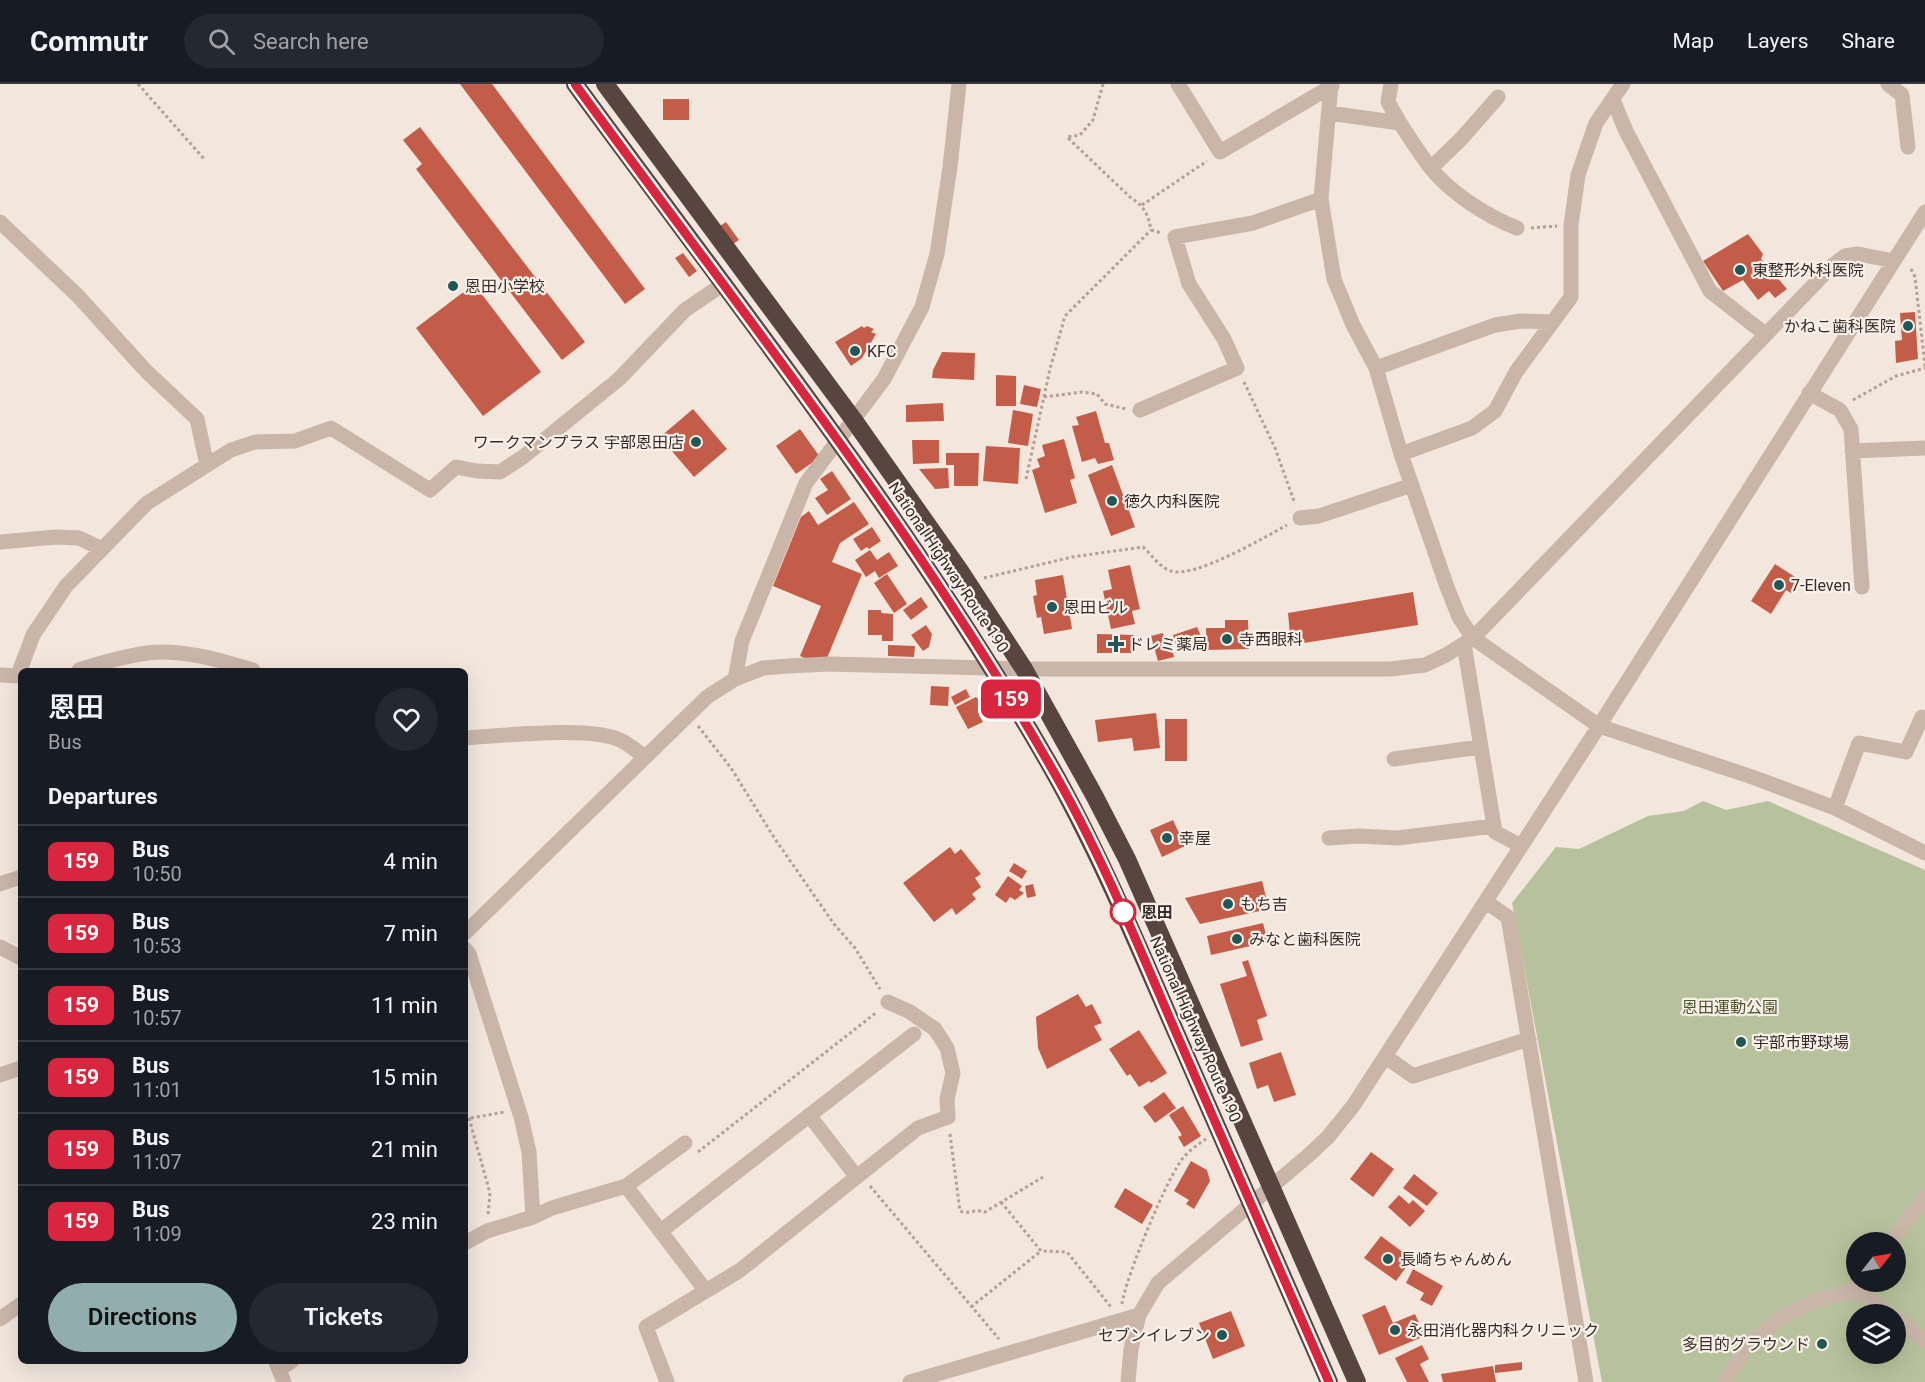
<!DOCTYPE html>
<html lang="en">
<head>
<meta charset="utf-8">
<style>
  body { margin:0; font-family:Roboto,"Noto Sans JP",sans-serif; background:#242831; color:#f1f3f6; height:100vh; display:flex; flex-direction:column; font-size:22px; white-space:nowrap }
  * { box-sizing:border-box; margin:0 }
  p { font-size:20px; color:#9ea1a6 }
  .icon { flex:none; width:33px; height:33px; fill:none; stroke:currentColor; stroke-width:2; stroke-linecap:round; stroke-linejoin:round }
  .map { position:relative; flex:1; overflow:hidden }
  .drawer { position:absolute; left:18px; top:584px; width:450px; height:696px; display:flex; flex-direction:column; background:#171b24; border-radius:9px; box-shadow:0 6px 24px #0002 }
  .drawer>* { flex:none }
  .badge { padding:0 12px; border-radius:9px; font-size:21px; line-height:39px }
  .needle { width:39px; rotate:59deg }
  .buttons { position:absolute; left:1846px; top:1148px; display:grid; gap:12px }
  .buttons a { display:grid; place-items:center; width:60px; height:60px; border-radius:50%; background:#171b24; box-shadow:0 6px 24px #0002; font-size:30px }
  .map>.badge { position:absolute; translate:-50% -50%; box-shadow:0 0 0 3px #fff }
  h2 { padding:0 30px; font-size:22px; line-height:54px }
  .round { display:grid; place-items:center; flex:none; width:63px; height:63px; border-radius:32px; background:#242831 }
  .headline { display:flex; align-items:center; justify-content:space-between; height:102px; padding:0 30px }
  h1 { font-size:28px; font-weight:600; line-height:45px }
  .button { display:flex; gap:12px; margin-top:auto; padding:12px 30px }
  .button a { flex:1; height:69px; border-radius:36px; background:#92adae; color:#111; font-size:24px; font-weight:600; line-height:69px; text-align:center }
  .button a+a { background:#242831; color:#f1f3f6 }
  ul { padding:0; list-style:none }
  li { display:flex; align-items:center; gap:18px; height:72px; padding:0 30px; border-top:2px solid #363941 }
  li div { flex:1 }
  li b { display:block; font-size:22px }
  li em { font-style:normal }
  li .badge { min-width:66px; font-weight:700; text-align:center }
  header { display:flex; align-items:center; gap:36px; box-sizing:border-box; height:84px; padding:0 30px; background:#171b24; border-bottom:2px solid #363941 }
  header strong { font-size:28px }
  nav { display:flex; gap:33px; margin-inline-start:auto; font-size:21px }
  .search { width:420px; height:54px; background:#242831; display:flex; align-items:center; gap:15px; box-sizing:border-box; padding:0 21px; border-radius:33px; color:#9ea1a6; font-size:22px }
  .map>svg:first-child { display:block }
  .green { fill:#b8c19d; fill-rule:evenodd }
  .building { fill:#c35d49 }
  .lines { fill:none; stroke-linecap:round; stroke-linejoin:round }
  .path { stroke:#b69f93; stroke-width:3; stroke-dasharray:3 3; stroke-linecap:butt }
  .minor { stroke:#cab5a9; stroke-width:15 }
  .highway { stroke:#584540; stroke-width:18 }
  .line-casing { stroke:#fff; stroke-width:14 }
  .line { stroke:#d7263d; stroke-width:9 }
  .poi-dot { fill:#1f5857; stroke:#f9f1e9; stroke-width:2 }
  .stop-dot { fill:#fff; stroke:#d7263d; stroke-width:3 }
  .labels { text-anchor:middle; stroke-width:4.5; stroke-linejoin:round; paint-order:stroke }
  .poi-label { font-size:16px; fill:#372c29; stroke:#f9f1e9; text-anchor:start }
  .street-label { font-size:16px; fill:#372c29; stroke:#f9f1e9 }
  .stop-label { font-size:16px; font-weight:bold; fill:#372c29; stroke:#f9f1e9; text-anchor:start }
  .park-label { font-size:16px; fill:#4a552d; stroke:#f9f1e9 }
</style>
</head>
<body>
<header>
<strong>Commutr</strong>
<div class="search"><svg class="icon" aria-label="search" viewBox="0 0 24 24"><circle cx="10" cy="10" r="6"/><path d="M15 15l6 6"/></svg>Search here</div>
<nav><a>Map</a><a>Layers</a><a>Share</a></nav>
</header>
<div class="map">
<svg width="1925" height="1298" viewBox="0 0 1925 1298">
  <rect width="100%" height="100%" fill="#f2e6dd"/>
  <path class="green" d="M1703,717L1726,726L1768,717L1925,786V1298H1602L1512,819L1556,763L1579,765L1648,732L1684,727ZM1857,1158H1896V1197H1857ZM1857,1230H1896V1269H1857Z"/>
  <path class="building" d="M460,0H492L645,205L625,220Z
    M663,15H689V36H663Z
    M420,43L585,258L562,276L416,85L422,80L403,56Z
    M726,138L739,156L733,160L720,142Z
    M1748,150L1763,170L1761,175L1787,205L1775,214L1769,207L1758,216L1743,196L1723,207L1703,177Z
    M683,169L697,187L689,193L675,174Z
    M474,200L541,288L483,332L416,244Z
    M1915,228L1918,275L1896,279L1895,257L1902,256L1900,229Z
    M862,242L864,244L867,242L874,245L871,248L876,250L862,274L851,282L835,258Z
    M942,268L975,269L974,296L932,294L933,286Z
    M996,291L1016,292V322H996Z
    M1024,301L1041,305L1037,323L1020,320Z
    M943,319L944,337L906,338V321Z
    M693,325L727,365L694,393L660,353Z
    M1013,326L1033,330L1028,362L1008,359Z
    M1096,327L1105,359H1109L1114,376L1098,380L1095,374L1082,378L1072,342L1079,341L1076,333Z
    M800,345L820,373L796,390L776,362Z
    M1064,355L1075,394L1070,396L1077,419L1045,429L1032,386L1040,383L1037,375L1045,372L1042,361Z
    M912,356H939V379L913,380Z
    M986,362L1020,364L1018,400L983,397Z
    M946,369H979L978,402H954V381H946Z
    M1112,381L1135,443L1111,452L1088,391Z
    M948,384L949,404L935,405L919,385Z
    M832,387L851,415L827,431L815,414L828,406L820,395Z
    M854,418L869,440L840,459L832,478L862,490L827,574L807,575L800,572L821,522L773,502L801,433L809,427L818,441Z
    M872,443L881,457L869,465L867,463L861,467L853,455Z
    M870,466L877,476L889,468L898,482L879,494L875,487L866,493L855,476Z
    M1775,480L1800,496L1791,509L1786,506L1771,530L1751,517Z
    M1130,481L1140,525L1132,527L1135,540L1111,545L1103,507L1112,505L1108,486Z
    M887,490L907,520L894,529L874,499Z
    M1063,491L1072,545L1044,550L1041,533L1037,534L1033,512L1037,511L1035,496Z
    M1413,508L1418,541L1291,561L1288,529Z
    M921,513L928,523L911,536L903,526Z
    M868,526H881V529L893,530V557H882V551H868Z
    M1225,536H1248L1249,565L1207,566L1206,544H1225Z
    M926,541L932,550L929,563L923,567L911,551Z
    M1197,543L1201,552L1176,561L1173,551Z
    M1163,549L1164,554L1169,553L1174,573L1158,577L1151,552Z
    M1097,550L1134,551V569H1097Z
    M888,561L915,562L914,573L888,572Z
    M931,602L949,603L948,622L930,621Z
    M966,605L970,613L955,621L951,613Z
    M976,613L990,626L979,631L983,638L968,645L956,623Z
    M1156,629L1160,664L1134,667L1132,654L1098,658L1095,636Z
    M1165,635H1187V677H1165Z
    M1173,736L1185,762L1162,773L1150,746Z
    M950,763L955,770L961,765L981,790L975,794L981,803L972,810L976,815L956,831L952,824L934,838L903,799Z
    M1014,779L1027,787L1022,795L1009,787Z
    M1008,792L1022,802L1019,806L1024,809L1015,816L1010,813L1006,819L995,811Z
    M1262,797L1269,825L1200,840L1185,814Z
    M1033,800L1036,812L1027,814L1025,802Z
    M1263,839L1268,858L1211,871L1207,852Z
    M1248,876L1267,932L1257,936L1263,956L1241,963L1220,900L1247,892L1242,878Z
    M1078,910L1086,923L1092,920L1102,939L1094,942L1102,956L1047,985L1038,964L1036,933Z
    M1139,946L1167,989L1151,999L1149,997L1139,1003L1130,990L1127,992L1109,965Z
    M1281,968L1296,1011L1274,1018L1268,1001L1257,1005L1249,979Z
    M1164,1008L1176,1024L1155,1039L1143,1023Z
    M1183,1022L1201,1052L1184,1063L1178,1053L1182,1051L1169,1031Z
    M1371,1068L1394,1085L1373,1113L1350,1095Z
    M1191,1077L1207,1086L1210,1097L1194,1125L1186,1120L1189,1116L1174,1107Z
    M1414,1090L1438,1109L1427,1122L1403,1104Z
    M1125,1104L1153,1121L1142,1140L1114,1123Z
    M1399,1111L1409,1120L1413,1116L1425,1127L1410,1143L1388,1123Z
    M1381,1152L1412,1175L1396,1197L1364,1174Z
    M1413,1185L1443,1202L1432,1222L1420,1216L1424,1209L1406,1199Z
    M1385,1221L1393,1239L1415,1230L1425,1252L1379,1271L1362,1231Z
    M1231,1227L1245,1262L1213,1275L1199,1239Z
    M1422,1261L1429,1275L1420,1280L1429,1298H1407L1395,1274Z
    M1522,1278V1286L1495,1289V1281Z
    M1493,1282L1496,1298H1443L1441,1290Z"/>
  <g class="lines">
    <path class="path" d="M138,0L205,76
      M1103,0L1093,36L1080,51L1067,53L1131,114C1144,122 1148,130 1151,146L1161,149
      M1142,121L1207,77
      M1531,144L1557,142
      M1911,185L1915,193L1925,282
      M1244,298L1275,364L1295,420
      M1044,313L1082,308L1097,310L1105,320L1126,325
      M1853,316L1896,292L1925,284
      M1026,395L1050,285L1065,232L1151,146
      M984,494L1072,473L1143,463C1151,470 1160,484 1171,487C1194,495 1265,453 1287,441
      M698,642L731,684L775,755L834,840L855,864L880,905
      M469,1034L490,1109L488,1131
      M465,1035L505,1028
      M950,1050L960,1127C969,1131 974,1124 985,1128L1043,1093
      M698,1068L877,928
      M870,1102L999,1255
      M1001,1118L1041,1167L1067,1168L1111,1223
      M1122,1220C1124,1198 1169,1088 1184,1073C1190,1066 1198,1060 1206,1055
      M971,1223L1041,1167"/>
    <path class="minor" d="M1178,0L1220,68L1332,2
      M1331,0L1321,115L1334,195L1353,241L1376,284L1401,370L1447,503L1459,533L1473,554L1599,642L1755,694L1835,724L1925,769
      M1391,0L1388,18L1400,39
      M1888,0L1902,11L1908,63
      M1613,16L1626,47L1710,207L1765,250
      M1329,29L1400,39C1409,53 1419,68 1429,82C1449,108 1486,132 1517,144
      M1431,84L1461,55L1498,13
      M0,138L78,212L146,287L197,335L207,381
      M1376,284L1495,241L1521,237L1552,238
      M1809,309L1840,326L1851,345L1862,503
      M1140,326L1237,284L1224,255L1189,200L1175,153L1253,139L1321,115
      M1852,367L1925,364
      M1401,370L1472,344L1495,327L1516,288L1571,213V141L1578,91L1596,39L1623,0
      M1300,434L1319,432L1412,401
      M0,458L56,453L79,454L102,465
      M1464,560L1495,748L1521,762
      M79,586C101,579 125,572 147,569C180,564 222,577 253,586
      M0,591L21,592
      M18,591L33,551L66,502L147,419L231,366L255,358L295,357L331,344L430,406L456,383L477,387L500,388L523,373L619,295L685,226L722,201
      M735,595L742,557L806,399L884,295L922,223L937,170L950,83L959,0
      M465,654C500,652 593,641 622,657C630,661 638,668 645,673
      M1394,675L1480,663
      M1835,724L1859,659L1906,668L1922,633
      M1329,754L1359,752L1398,754L1494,742
      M0,800L21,793
      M1486,818L1508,833L1586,1298
      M465,849L707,613L735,595L763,584L788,582L828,580L1024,585H1390L1425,581L1446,571L1473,554L1832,182L1845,172L1858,170L1894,177
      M0,863L21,874
      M465,865L469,870L521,1033L529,1068L533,1133
      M1386,973L1413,992L1529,955
      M0,991L21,984
      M809,1031L856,1092
      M626,1102L706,1207
      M661,1147L914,950
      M1891,1158L1925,1113
      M465,1159L487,1147L533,1133L552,1124L626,1102L685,1059
      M1855,1206L1889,1230
      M0,1235L21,1220
      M1896,1235L1925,1256
      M275,1276L284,1298
      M279,1286L293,1276
      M667,1298L646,1243L739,1187L918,1044L948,1033L947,1015L953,989L947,964L935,945L910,928L888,918
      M910,1298L1139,1231
      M1128,1298L1131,1265L1139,1231L1158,1199L1310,1070L1328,1053L1353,1022L1599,642L1925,128
      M1725,1298L1745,1265L1777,1236L1811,1218L1855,1206L1861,1197"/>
    <path class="highway" d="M575,0C739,224 913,442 1051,683C1098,766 1136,857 1174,944C1226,1062 1277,1180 1329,1298
      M605,0L853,335L960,487L1024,585L1094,711L1127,775L1357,1298"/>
  </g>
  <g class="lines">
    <g class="line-casing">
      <path id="line" d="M575,0C738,224 913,441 1051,683C1099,766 1136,856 1174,944C1226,1062 1277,1180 1329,1298"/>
    </g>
    <use href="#line" class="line"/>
  </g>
  <g class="poi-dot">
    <circle cx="1740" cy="186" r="6"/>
    <circle cx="453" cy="202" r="6"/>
    <circle cx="1908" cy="242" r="6"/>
    <circle cx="855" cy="267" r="6"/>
    <circle cx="696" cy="358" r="6"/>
    <circle cx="1112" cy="417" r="6"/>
    <circle cx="1779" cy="501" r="6"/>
    <circle cx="1052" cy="523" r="6"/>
    <circle cx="1227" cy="555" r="6"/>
    <path d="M1113 551h6v6h6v6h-6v6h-6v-6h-6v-6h6z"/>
    <circle cx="1167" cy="754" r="6"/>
    <circle cx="1228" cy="820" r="6"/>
    <circle cx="1237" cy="855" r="6"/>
    <circle cx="1741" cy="958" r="6"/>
    <circle cx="1388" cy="1175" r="6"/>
    <circle cx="1395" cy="1246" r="6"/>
    <circle cx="1222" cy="1251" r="6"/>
    <circle cx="1822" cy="1260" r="6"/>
  </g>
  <circle class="stop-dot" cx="1123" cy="828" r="12"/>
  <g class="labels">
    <g class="poi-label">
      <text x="1752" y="192">東整形外科医院</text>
      <text x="465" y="208">恩田小学校</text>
      <text x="1896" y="248" text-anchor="end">かねこ歯科医院</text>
      <text x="867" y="273">KFC</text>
      <text x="684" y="364" text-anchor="end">ワークマンプラス 宇部恩田店</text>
      <text x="1124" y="423">徳久内科医院</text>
      <text x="1791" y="507">7-Eleven</text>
      <text x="1064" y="529">恩田ビル</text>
      <text x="1239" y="561">寺西眼科</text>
      <text x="1128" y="566">ドレミ薬局</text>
      <text x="1179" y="760">幸屋</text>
      <text x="1240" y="826">もち吉</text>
      <text x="1249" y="861">みなと歯科医院</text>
      <text x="1753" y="964">宇部市野球場</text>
      <text x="1400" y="1181">長崎ちゃんめん</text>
      <text x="1407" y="1252">永田消化器内科クリニック</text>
      <text x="1210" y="1257" text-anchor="end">セブンイレブン</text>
      <text x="1810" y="1266" text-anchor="end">多目的グラウンド</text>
    </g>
    <g class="street-label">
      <text transform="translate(949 483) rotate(56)" y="6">National Highway Route 190</text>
      <text transform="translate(1196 945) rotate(66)" y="6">National Highway Route 190</text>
    </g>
    <g class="stop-label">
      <text x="1141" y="834">恩田</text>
    </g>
    <g class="park-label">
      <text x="1730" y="929">恩田運動公園</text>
    </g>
  </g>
</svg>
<div class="buttons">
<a><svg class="needle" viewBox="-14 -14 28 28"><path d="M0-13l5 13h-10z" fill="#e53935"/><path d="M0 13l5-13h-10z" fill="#9ea1a6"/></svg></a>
<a><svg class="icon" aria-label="layers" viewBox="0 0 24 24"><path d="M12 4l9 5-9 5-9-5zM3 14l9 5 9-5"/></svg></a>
</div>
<b class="badge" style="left:1011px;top:615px;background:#d7263d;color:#fff">159</b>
<section class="drawer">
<div class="headline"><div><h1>恩田</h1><p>Bus</p></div><a class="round"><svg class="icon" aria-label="heart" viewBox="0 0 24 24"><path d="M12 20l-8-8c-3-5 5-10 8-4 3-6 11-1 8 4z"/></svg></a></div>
<h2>Departures</h2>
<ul>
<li><span class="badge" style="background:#d7263d;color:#fff">159</span><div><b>Bus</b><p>10:50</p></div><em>4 min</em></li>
<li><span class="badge" style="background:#d7263d;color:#fff">159</span><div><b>Bus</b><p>10:53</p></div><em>7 min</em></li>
<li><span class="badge" style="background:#d7263d;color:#fff">159</span><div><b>Bus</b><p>10:57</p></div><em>11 min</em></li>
<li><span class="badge" style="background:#d7263d;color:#fff">159</span><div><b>Bus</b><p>11:01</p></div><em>15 min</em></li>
<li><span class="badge" style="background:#d7263d;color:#fff">159</span><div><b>Bus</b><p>11:07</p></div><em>21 min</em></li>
<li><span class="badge" style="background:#d7263d;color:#fff">159</span><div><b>Bus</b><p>11:09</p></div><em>23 min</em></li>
</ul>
<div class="button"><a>Directions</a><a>Tickets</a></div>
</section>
</div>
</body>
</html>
